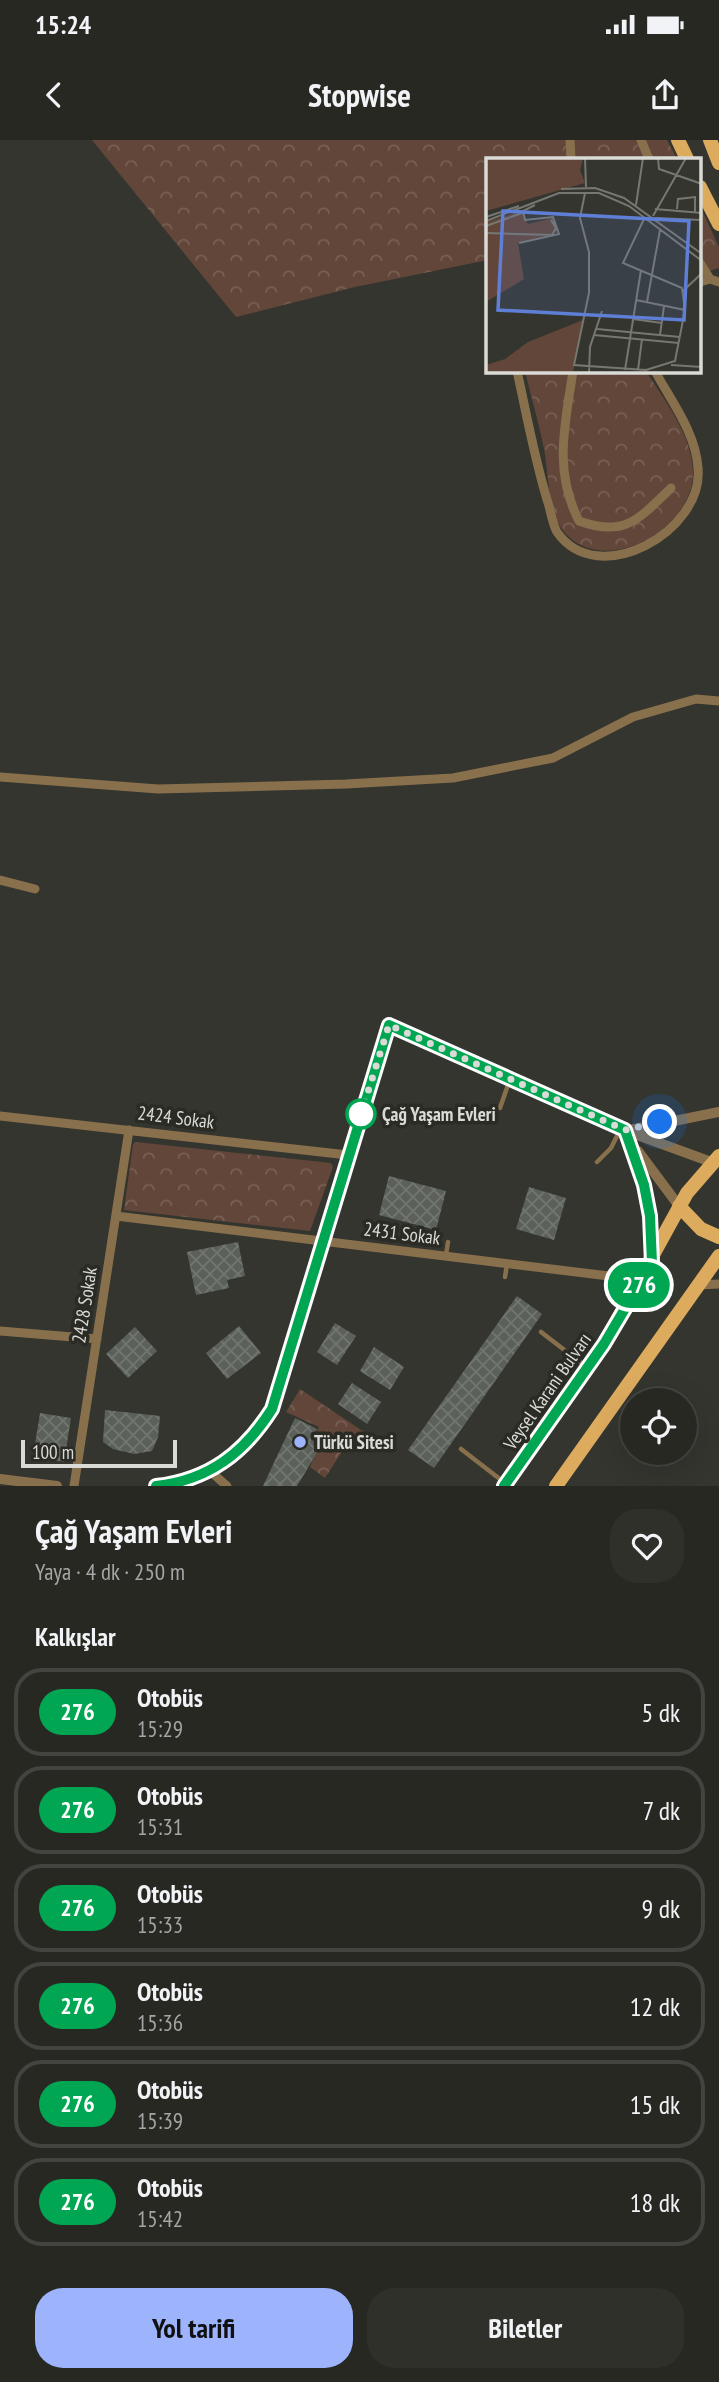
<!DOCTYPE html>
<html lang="tr">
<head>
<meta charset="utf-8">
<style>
  body { margin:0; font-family:"PT Sans Narrow",sans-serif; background:#2f302a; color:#f1f3f6; height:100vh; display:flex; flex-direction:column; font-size:26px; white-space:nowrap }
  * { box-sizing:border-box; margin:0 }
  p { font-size:23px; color:#a4a6a5 }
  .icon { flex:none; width:38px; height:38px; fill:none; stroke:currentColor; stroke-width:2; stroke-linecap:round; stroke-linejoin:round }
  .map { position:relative; height:1346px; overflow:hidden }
  .side { display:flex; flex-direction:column; background:#272822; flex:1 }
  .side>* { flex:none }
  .badge { padding:0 14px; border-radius:23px; font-size:24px; line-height:46px }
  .buttons { position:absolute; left:620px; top:1248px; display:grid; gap:14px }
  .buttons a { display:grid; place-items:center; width:77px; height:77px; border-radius:50%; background:#272822; box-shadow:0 7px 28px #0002,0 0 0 2px #434440; font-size:35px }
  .scale { position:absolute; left:21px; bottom:18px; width:156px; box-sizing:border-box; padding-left:7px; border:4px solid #dadad6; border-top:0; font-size:19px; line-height:24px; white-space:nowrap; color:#dadad6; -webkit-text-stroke:5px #2a2b24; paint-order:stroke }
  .you { position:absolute; width:35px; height:35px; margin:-18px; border:5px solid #fff; border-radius:50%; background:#1a73e8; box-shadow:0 0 0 10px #1a73e833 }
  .map>.badge { position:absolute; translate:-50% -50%; box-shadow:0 0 0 4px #fff }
  h2 { padding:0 35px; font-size:26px; line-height:63px }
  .round { display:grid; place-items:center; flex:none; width:74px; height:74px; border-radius:28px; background:#2f302a }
  .head { display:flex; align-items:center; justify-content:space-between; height:119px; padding:0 35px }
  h1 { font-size:33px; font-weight:700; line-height:52px }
  .primary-button { display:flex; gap:14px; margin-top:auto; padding:14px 35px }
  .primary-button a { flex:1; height:80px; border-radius:28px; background:#9db4fd; color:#111; font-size:28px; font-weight:700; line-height:80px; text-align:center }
  .primary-button a+a { background:#2f302a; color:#f1f3f6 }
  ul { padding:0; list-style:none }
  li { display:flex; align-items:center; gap:21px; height:88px; margin:0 14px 10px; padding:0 21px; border:4px solid #434440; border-radius:28px }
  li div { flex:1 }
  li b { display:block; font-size:26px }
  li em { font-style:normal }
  li .badge { min-width:77px; font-weight:700; text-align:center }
  .status { display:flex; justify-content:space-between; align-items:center; height:49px; padding:0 35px; background:#272822; direction:ltr }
  .status svg { height:19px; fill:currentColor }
  header { display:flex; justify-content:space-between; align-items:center; height:91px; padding:0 35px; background:#272822; font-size:32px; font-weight:700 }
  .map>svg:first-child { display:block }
  .forest { fill:url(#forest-crowns) }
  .building { fill:url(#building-cross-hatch) }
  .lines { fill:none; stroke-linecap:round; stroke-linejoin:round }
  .service { stroke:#89704d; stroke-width:4.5 }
  .minor { stroke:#89704d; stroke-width:9 }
  .tertiary { stroke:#89704d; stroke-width:10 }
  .primary { stroke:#ddab5e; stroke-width:14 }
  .line-casing { stroke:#fff; stroke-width:16 }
  .line { stroke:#00a651; stroke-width:10 }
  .walk { stroke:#dadad6; stroke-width:7; stroke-dasharray:0 12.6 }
  .stop-dot { fill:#fff; stroke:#00a651; stroke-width:3.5 }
  .poi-dot { fill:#9db4fd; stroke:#2a2b24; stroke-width:2.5 }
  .labels { text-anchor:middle; stroke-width:7; stroke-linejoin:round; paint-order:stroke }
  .stop-label { font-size:19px; font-weight:bold; fill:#dadad6; stroke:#2a2b24; text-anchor:start }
  .street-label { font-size:19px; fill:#dadad6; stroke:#2a2b24 }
  .poi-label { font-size:19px; font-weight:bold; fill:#dadad6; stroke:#2a2b24; text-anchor:start }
  .inset-road { fill:none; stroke:#767771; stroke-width:2 }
  .view { fill:#5f7fd7; fill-opacity:0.15; stroke:#5f7fd7; stroke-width:3.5 }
  .inset-edge { fill:none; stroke:#dadad6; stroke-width:3.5 }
</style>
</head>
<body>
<div class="status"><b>15:24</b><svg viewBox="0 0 49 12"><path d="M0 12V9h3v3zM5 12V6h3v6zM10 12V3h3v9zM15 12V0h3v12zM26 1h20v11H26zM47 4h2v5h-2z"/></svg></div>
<header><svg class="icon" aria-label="back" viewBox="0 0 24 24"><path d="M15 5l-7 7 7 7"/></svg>Stopwise<svg class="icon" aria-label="share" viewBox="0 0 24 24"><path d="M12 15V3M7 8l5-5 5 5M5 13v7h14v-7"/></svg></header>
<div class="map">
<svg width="719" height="1346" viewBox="0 0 719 1346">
  <defs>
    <pattern id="forest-crowns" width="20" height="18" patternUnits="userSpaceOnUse" patternTransform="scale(1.75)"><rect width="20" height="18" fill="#624639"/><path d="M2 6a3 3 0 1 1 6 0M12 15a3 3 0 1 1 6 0" fill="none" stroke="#786055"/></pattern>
    <pattern id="building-cross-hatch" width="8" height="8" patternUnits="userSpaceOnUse" patternTransform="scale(1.75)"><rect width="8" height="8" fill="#5b605a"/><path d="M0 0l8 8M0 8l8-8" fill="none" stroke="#727671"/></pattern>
  </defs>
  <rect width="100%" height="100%" fill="#34352e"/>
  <path class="forest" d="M92,0H667L677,19H488V120L355,147L236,177Z
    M700,66L719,107V128L700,134Z
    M525,231H646C665,261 692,295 693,332C694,389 605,439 564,392C547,371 549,334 544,309C539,283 531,257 525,231Z
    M136,1002L331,1023L333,1027L310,1091L124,1070L133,1004Z
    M300,1249L370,1296L363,1308L350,1299L325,1338L310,1327L319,1308L315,1306L319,1299L314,1296L319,1287L286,1272Z"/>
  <path class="building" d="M389,1036L446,1051L436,1090L379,1075Z
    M529,1047L566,1058L554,1100L516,1089Z
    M238,1102L245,1136L227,1140L229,1148L196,1155L187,1112Z
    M517,1156L542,1174L434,1328L408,1310Z
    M335,1183L356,1196L337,1225L317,1212Z
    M239,1186L261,1213L227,1239L206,1213Z
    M135,1187L157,1211L128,1238L106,1214Z
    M374,1207L404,1227L390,1250L360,1231Z
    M352,1243L381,1262L367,1284L338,1264Z
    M105,1270L160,1276L158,1297L152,1311L134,1314L113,1309L103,1302Z
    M40,1273L71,1278L64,1322L33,1317Z
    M295,1278L317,1289L313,1296L319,1299L315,1306L320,1308L297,1346H263Z"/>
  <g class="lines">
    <path class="service" d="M500,968L510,939
      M597,1022L611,1008L620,990
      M446,1115L448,1102
      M505,1137L507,1124
      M541,1192L584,1225
      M461,1309L505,1343"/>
    <path class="minor" d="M570,0L571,19
      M641,0L649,19
      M700,123L710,139
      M700,142L710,139L719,142
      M517,231C527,276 535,322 549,366C551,374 553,385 557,392C598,451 704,391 698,328C696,293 671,261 655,231
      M573,231C565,285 553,330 579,381C625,398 640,378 671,348
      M0,637L158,649L346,644L453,638L553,618L633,577L696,559L719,561
      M0,740L35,749
      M0,976L348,1015
      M116,1076L642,1140
      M699,1145L719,1144
      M0,1191L97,1199
      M210,1331L227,1346
      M74,1346L129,990"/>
    <path class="tertiary" d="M625,991C641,1033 650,1071 651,1117
      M625,991L719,972
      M638,1011L679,1066
      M0,1339L57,1346
      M156,1346C209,1340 244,1313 272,1269L389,885L621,989L714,1023"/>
    <path class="primary" d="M678,0L687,19
      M710,0L719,23
      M700,47L719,84
      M679,1066L701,1089L719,1097
      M504,1346L604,1204L687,1053L719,1016
      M556,1346L719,1116"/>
  </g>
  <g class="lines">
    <g class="line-casing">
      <path id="line" d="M156,1346C209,1340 244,1313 272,1269L389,885L625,990L644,1045L650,1076L652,1123L604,1204L504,1346"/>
    </g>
    <use href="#line" class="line"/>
    <path class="walk" d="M361,974L389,885L625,990L660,982"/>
  </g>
  <circle class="stop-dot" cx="361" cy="974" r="14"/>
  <circle class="poi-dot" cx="300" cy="1302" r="7"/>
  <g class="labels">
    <g class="stop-label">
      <text x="382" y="981">Çağ Yaşam Evleri</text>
    </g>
    <g class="street-label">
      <text transform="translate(176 977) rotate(7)" y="7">2424 Sokak</text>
      <text transform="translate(402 1093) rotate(7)" y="7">2431 Sokak</text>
      <text transform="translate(84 1165) rotate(-81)" y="7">2428 Sokak</text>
      <text transform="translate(547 1251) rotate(-55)" y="7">Veysel Karani Bulvarı</text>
    </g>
    <g class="poi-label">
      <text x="314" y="1309">Türkü Sitesi</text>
    </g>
  </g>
  <g transform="translate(486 18)">
    <rect width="215" height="215" fill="#34352e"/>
    <path d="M0,0H97L94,12L99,25L0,53ZM35,53L42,66L67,60L73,74L32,85L38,121L0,144V64ZM97,162L87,215H0V207L19,201L42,184Z" fill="#624639"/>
    <path class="inset-road" d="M99,0L100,29M172,0L173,11L216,26M75,31L109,30L138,40L216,96M99,35L94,60L103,94V135L88,207L160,212L189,203L199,152L196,130L137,105L158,61M150,47L157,0M169,51L216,55M191,51L192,41L209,39V54M167,58L200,0M0,59L33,48M169,60L216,62M0,63L73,35H113L143,48L216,103M0,68L36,55M0,75L66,77L70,70L65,62M33,85L73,76L67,59L39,62L37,53L49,47M197,133L216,115M150,142L199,152M161,144L174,72M147,161L176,165M111,171L194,179M108,177L193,185M174,177L178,148M185,207L216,209M139,212L155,112M152,212L156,181M103,215L104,189L116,153"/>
    <path class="view" d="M17,53L203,63L198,162L12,152Z"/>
    <rect width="215" height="215" class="inset-edge"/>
  </g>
</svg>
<div class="buttons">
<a><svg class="icon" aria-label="locate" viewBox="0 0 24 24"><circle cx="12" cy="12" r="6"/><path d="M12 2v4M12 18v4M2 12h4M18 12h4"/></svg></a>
</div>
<div class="scale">100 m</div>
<div class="you" style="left:660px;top:982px"></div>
<b class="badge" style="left:639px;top:1145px;background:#00a651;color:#fff">276</b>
</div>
<section class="side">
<div class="head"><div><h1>Çağ Yaşam Evleri</h1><p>Yaya · 4 dk · 250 m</p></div><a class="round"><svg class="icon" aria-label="heart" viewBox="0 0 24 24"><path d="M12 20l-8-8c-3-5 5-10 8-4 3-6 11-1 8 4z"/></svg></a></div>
<h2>Kalkışlar</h2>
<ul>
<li><span class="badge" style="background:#00a651;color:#fff">276</span><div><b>Otobüs</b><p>15:29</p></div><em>5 dk</em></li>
<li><span class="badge" style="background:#00a651;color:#fff">276</span><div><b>Otobüs</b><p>15:31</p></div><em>7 dk</em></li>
<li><span class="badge" style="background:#00a651;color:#fff">276</span><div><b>Otobüs</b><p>15:33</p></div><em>9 dk</em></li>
<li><span class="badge" style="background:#00a651;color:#fff">276</span><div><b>Otobüs</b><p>15:36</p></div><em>12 dk</em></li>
<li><span class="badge" style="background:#00a651;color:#fff">276</span><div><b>Otobüs</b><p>15:39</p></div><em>15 dk</em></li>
<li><span class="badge" style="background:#00a651;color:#fff">276</span><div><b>Otobüs</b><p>15:42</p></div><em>18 dk</em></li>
</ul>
<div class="primary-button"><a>Yol tarifi</a><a>Biletler</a></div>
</section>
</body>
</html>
